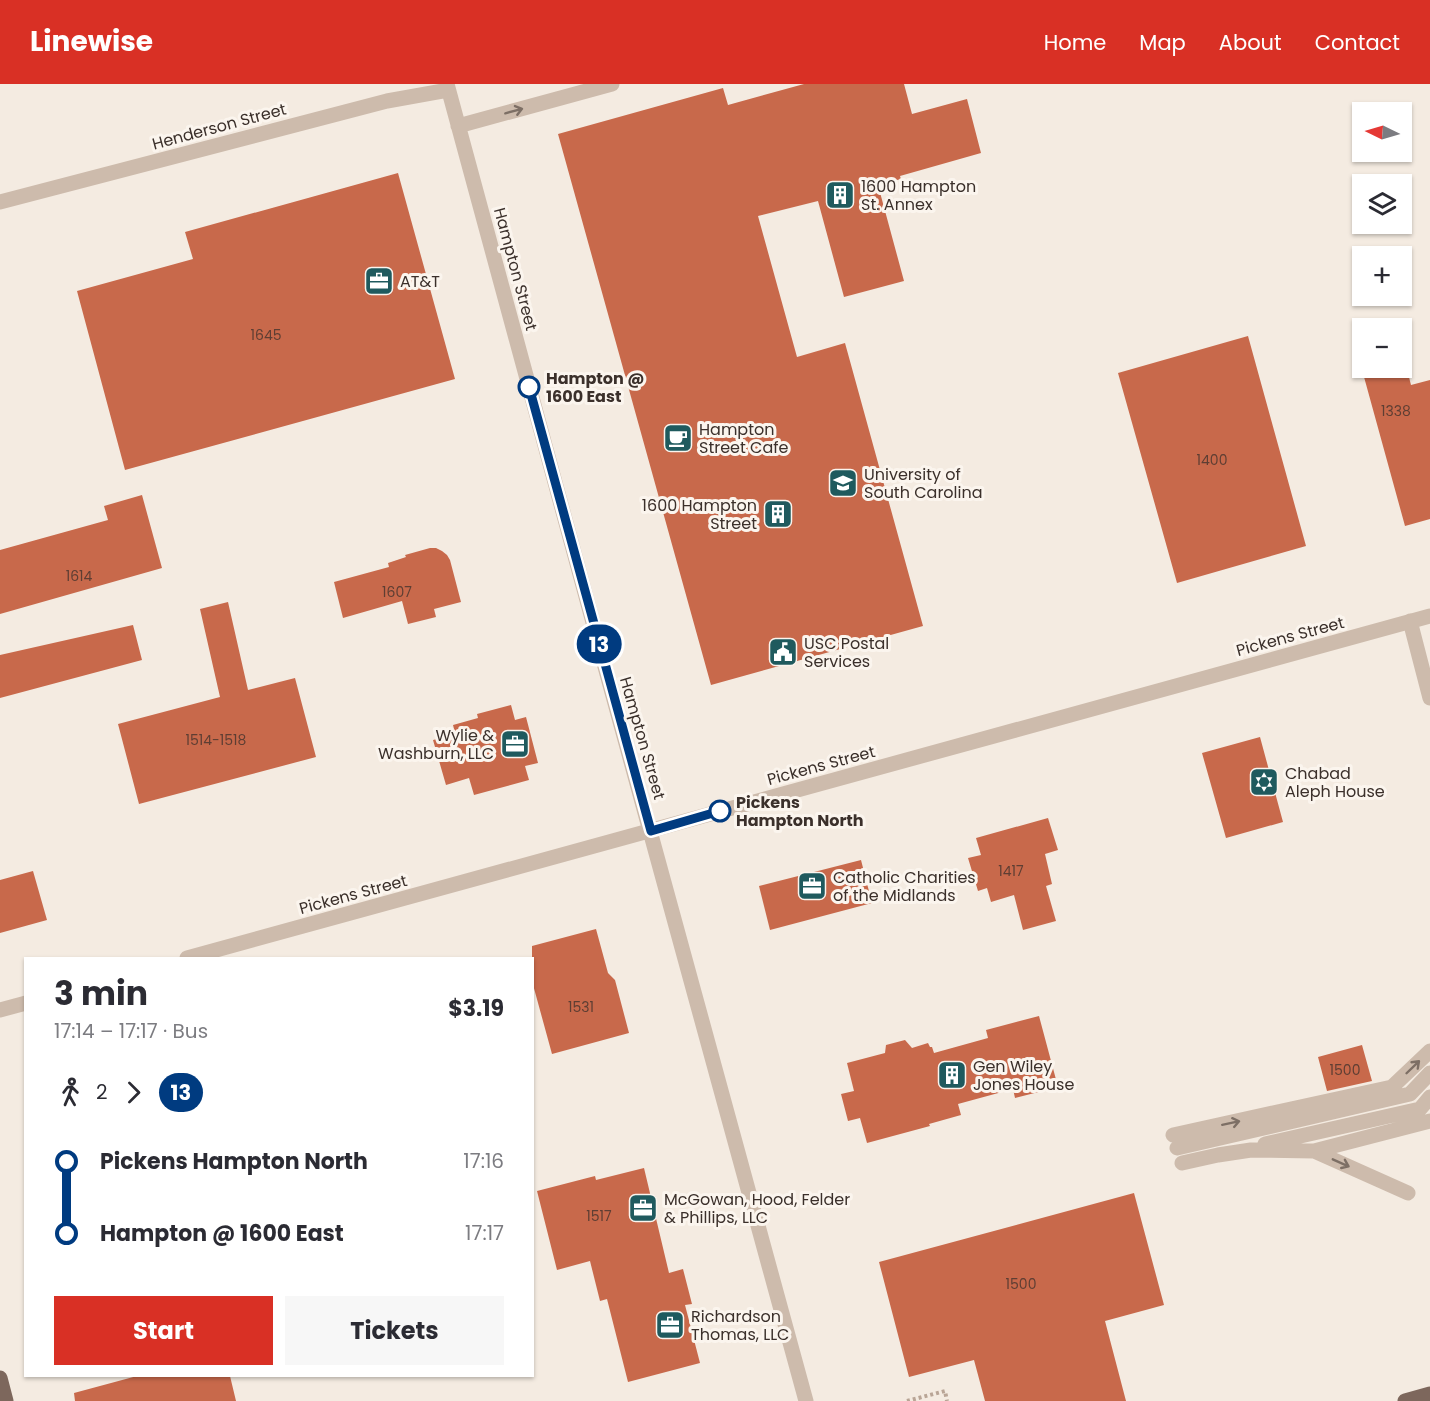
<!DOCTYPE html>
<html lang="en">
<head>
<meta charset="utf-8">
<style>
  body { margin:0; font-family:Poppins,sans-serif; background:#f7f7f7; color:#2b2b33; height:100vh; display:flex; flex-direction:column; font-size:22px; white-space:nowrap }
  * { box-sizing:border-box; margin:0 }
  p { font-size:20px; color:#7c7c81 }
  .icon { flex:none; width:33px; height:33px; fill:none; stroke:currentColor; stroke-width:2; stroke-linecap:round; stroke-linejoin:round }
  .map { position:relative; flex:1; overflow:hidden }
  .drawer { position:absolute; left:24px; top:873px; width:510px; height:420px; display:flex; flex-direction:column; background:#fff; border-radius:0px; box-shadow:0 2px 4px #0004 }
  .drawer>* { flex:none }
  .badge { padding:0 12px; border-radius:20px; font-size:21px; line-height:39px }
  .needle { width:39px; rotate:275deg }
  .controls { position:absolute; left:1352px; top:18px; display:grid; gap:12px }
  .controls a { display:grid; place-items:center; width:60px; height:60px; border-radius:0px; background:#fff; box-shadow:0 2px 4px #0004; font-size:30px }
  .map>.badge { position:absolute; translate:-50% -50%; box-shadow:0 0 0 3px #fff }
  .legs { display:flex; align-items:center; gap:9px; height:66px; padding:0 30px; font-size:20px }
  .legs p { margin-inline-start:auto }
  .headline { display:flex; align-items:center; justify-content:space-between; height:102px; padding:0 30px }
  h1 { font-size:33px; font-weight:700; line-height:45px }
  .cta { display:flex; gap:12px; margin-top:auto; padding:12px 30px }
  .cta a { flex:1; height:69px; border-radius:0px; background:#d93025; color:#fff; font-size:24px; font-weight:700; line-height:69px; text-align:center }
  .cta a+a { background:#f7f7f7; color:#2b2b33 }
  ul { padding:0 30px; list-style:none }
  li { display:flex; align-items:center; gap:21px; height:72px; font-size:22px }
  li i { display:grid; place-items:center; width:9px; height:100%; margin:0 8px; background:currentColor }
  li i::after { content:''; width:15px; height:15px; margin:-8px; border:4px solid; border-radius:50%; background:#fff }
  li p { margin-inline-start:auto }
  li:first-child i { background:linear-gradient(#0000 50%,currentColor 0) }
  li:last-child i { background:linear-gradient(currentColor 50%,#0000 0) }
  header { display:flex; align-items:center; gap:36px; box-sizing:border-box; height:84px; padding:0 30px; background:#d93025; color:#fff }
  header strong { font-size:28px }
  nav { display:flex; gap:33px; margin-inline-start:auto; font-size:21px }
  .map>svg:first-child { display:block }
  .building { fill:#c8694b }
  .lines { fill:none; stroke-linecap:round; stroke-linejoin:round }
  .path { stroke:#b9a596; stroke-width:4; stroke-dasharray:3 3; stroke-linecap:butt }
  .minor { stroke:#cdbbac; stroke-width:15 }
  .major { stroke:#7d675c; stroke-width:15 }
  .oneway { stroke:#7d6f65 }
  .line-1-casing { stroke:#fff; stroke-width:14 }
  .line-1 { stroke:#003b80; stroke-width:9 }
  .stop-1-dot { fill:#fff; stroke:#003b80; stroke-width:3 }
  .labels { text-anchor:middle; stroke-width:6; stroke-linejoin:round; paint-order:stroke }
  .number-label { font-size:14px; fill:#5e3e33 }
  .street-label { font-size:16px; fill:#3b302b; stroke:#fbf5ee }
  .poi-label { font-size:16px; fill:#3b302b; stroke:#fbf5ee; text-anchor:start }
  .stop-label { font-size:16px; font-weight:bold; fill:#3b302b; stroke:#fbf5ee; text-anchor:start }
</style>
</head>
<body>
<header>
<strong>Linewise</strong>
<nav><a>Home</a><a>Map</a><a>About</a><a>Contact</a></nav>
</header>
<div class="map">
<svg width="1430" height="1317" viewBox="0 0 1430 1317">
  <rect width="100%" height="100%" fill="#f4ebe1"/>
  <path class="building" d="M804,0H904L912,30L967,15L981,69L900,92L901,95L878,101L904,197L844,213L818,117L758,132L797,273L845,259L923,542L711,601L558,50L723,4L728,21Z
    M398,89L455,295L125,386L77,207L193,175L185,148Z
    M1248,252L1306,462L1177,499L1118,289Z
    M1403,270L1411,301L1430,296V435L1405,442L1361,282H1362V284H1401V271Z
    M142,411L162,484L0,530V466L108,436L104,422Z
    M430,464H436L442,467L447,471L450,476L461,518L434,525L436,533L408,540L402,517L343,534L334,498L389,483L388,479L406,473L405,471Z
    M228,518L248,606L295,594L316,673L139,720L118,640L220,613L200,525Z
    M133,541L142,576L0,614V571Z
    M511,621L515,636L526,633L538,679L525,682L529,696L474,711L469,694L446,701L433,656L445,653L444,648L454,645L453,641L478,634L477,630Z
    M1260,653L1283,738L1226,754L1202,669Z
    M1048,734L1058,766L1045,770L1052,800L1046,802L1056,837L1023,846L1014,811L991,818L987,804L978,807L968,774L981,771L976,754Z
    M861,776L872,819L770,846L759,802Z
    M33,787L47,836L0,849V796Z
    M596,845L608,889L615,896L629,949L552,970L532,897V862Z
    M1039,932L1058,1003L1015,1014L1013,1005L958,1020L961,1031L929,1040L930,1042L867,1059L860,1034L848,1037L841,1010L854,1007L847,979L885,969L886,961L905,956L912,964L928,959L930,963H932L934,969L988,954L986,946Z
    M1362,961L1372,997L1327,1007L1318,973Z
    M644,1084L669,1189L683,1185L692,1220L685,1221L700,1279L628,1298L607,1215L600,1217L590,1177L557,1186L537,1107L595,1092L596,1096Z
    M1134,1109L1164,1221L1105,1237L1126,1317H985L974,1276L909,1293L879,1178Z
    M137,1292H230L236,1317H75L74,1309Z"/>
  <g class="lines">
    <path class="path" d="M907,1317L945,1307L947,1317"/>
    <path class="minor" d="M447,0L607,590L806,1317
      M458,42L612,0
      M0,118L387,17L448,6
      M1410,537L1430,614
      M187,874L1430,532
      M0,926L26,919
      M1173,1051L1392,1003L1430,967
      M1265,1060L1420,1025L1430,1013
      M1177,1064L1410,1010L1430,989
      M1314,1067L1430,1037
      M1182,1079L1218,1071L1251,1066L1314,1067L1408,1109"/>
    <path class="major" d="M0,1294L6,1317
      M1405,1317L1430,1310"/>
  </g>
  <defs><path id="oneway-shaft" d="M-6 0H5M1.5-3L5.5 0L1.5 3" fill="none" stroke-width="1.6" stroke-linecap="round" stroke-linejoin="round" transform="scale(1.5)"/></defs>
  <g class="oneway">
    <use href="#oneway-shaft" transform="translate(514 27) rotate(-15)"/>
    <use href="#oneway-shaft" transform="translate(1413 983) rotate(-44)"/>
    <use href="#oneway-shaft" transform="translate(1231 1039) rotate(-12)"/>
    <use href="#oneway-shaft" transform="translate(1341 1079) rotate(24)"/>
  </g>
  <g class="lines">
    <g class="line-1-casing">
      <path id="line-1" d="M529,303L651,747L720,727"/>
    </g>
    <use href="#line-1" class="line-1"/>
  </g>
  <defs>
    <g id="building-square" transform="scale(1.5)"><rect x="-9" y="-9" width="18" height="18" rx="4" fill="#1f5a5e" stroke="#fbf5ee"/><path d="M-4-6H4V6H1V3H-1V6H-4ZM-2.5-4.3h1.7v1.8h-1.7ZM.8-4.3h1.7v1.8H.8ZM-2.5-1h1.7V.8h-1.7ZM.8-1h1.7V.8H.8Z" fill="#fff"/></g>
    <g id="office-square" transform="scale(1.5)"><rect x="-9" y="-9" width="18" height="18" rx="4" fill="#1f5a5e" stroke="#fbf5ee"/><path d="M-6-3h4V-5.5h4V-3h4V5H-6ZM-1-4.5V-3h2v-1.5ZM-6 0V1H6V0Z" fill="#fff"/></g>
    <g id="cafe-square" transform="scale(1.5)"><rect x="-9" y="-9" width="18" height="18" rx="4" fill="#1f5a5e" stroke="#fbf5ee"/><path d="M-5.5-4.5H6V0H3Q3 3.5 0 3.5H-2.5Q-5.5 3.5-5.5 0ZM3-3.2v2h1.7v-2ZM-6 4.5H4V6H-6Z" fill="#fff"/></g>
    <g id="university-square" transform="scale(1.5)"><rect x="-9" y="-9" width="18" height="18" rx="4" fill="#1f5a5e" stroke="#fbf5ee"/><path d="M0-5L7-2L0 1L-7-2ZM-4 1L0 2.5L4 1V4Q0 6-4 4Z" fill="#fff"/></g>
    <g id="civic-square" transform="scale(1.5)"><rect x="-9" y="-9" width="18" height="18" rx="4" fill="#1f5a5e" stroke="#fbf5ee"/><path d="M-.6-6.5H3V-4.5H.6V-3L4-1V1h2V6H-6V1h2V-1L-.6-3ZM-1.2 2.5V6h2.4V2.5Z" fill="#fff"/></g>
    <g id="synagogue-square" transform="scale(1.5)"><rect x="-9" y="-9" width="18" height="18" rx="4" fill="#1f5a5e" stroke="#fbf5ee"/><path d="M0-6.5L5.6 3.2H-5.6ZM0 6.5L5.6-3.2H-5.6Z" fill="#fff"/></g>
  </defs>
  <g fill-rule="evenodd">
    <use href="#building-square" x="840" y="111"/>
    <use href="#office-square" x="379" y="197"/>
    <use href="#cafe-square" x="678" y="354"/>
    <use href="#university-square" x="843" y="399"/>
    <use href="#building-square" x="778" y="430"/>
    <use href="#civic-square" x="783" y="568"/>
    <use href="#office-square" x="515" y="660"/>
    <use href="#synagogue-square" x="1264" y="698"/>
    <use href="#office-square" x="812" y="802"/>
    <use href="#building-square" x="952" y="991"/>
    <use href="#office-square" x="643" y="1124"/>
    <use href="#office-square" x="670" y="1241"/>
  </g>
  <g class="stop-1-dot">
    <circle cx="529" cy="303" r="10"/>
    <circle cx="720" cy="727" r="10"/>
  </g>
  <g class="labels">
    <g class="number-label">
      <text x="266" y="256">1645</text>
      <text x="1396" y="332">1338</text>
      <text x="1212" y="381">1400</text>
      <text x="79" y="497">1614</text>
      <text x="397" y="513">1607</text>
      <text x="216" y="661">1514-1518</text>
      <text x="1011" y="792">1417</text>
      <text x="581" y="928">1531</text>
      <text x="1345" y="991">1500</text>
      <text x="599" y="1137">1517</text>
      <text x="1021" y="1205">1500</text>
    </g>
    <g class="street-label">
      <text transform="translate(219 42) rotate(-15)" y="6">Henderson Street</text>
      <text transform="translate(516 185) rotate(75)" y="6">Hampton Street</text>
      <text transform="translate(1290 552) rotate(-15)" y="6">Pickens Street</text>
      <text transform="translate(643 654) rotate(74)" y="6">Hampton Street</text>
      <text transform="translate(821 681) rotate(-15)" y="6">Pickens Street</text>
      <text transform="translate(353 810) rotate(-15)" y="6">Pickens Street</text>
    </g>
    <g class="poi-label">
      <text x="861" y="108">1600 Hampton<tspan x="861" dy="18">St. Annex</tspan></text>
      <text x="400" y="203">AT&amp;T</text>
      <text x="699" y="351">Hampton<tspan x="699" dy="18">Street Cafe</tspan></text>
      <text x="864" y="396">University of<tspan x="864" dy="18">South Carolina</tspan></text>
      <text x="757" y="427" text-anchor="end">1600 Hampton<tspan x="757" dy="18">Street</tspan></text>
      <text x="804" y="565">USC Postal<tspan x="804" dy="18">Services</tspan></text>
      <text x="494" y="657" text-anchor="end">Wylie &amp;<tspan x="494" dy="18">Washburn, LLC</tspan></text>
      <text x="1285" y="695">Chabad<tspan x="1285" dy="18">Aleph House</tspan></text>
      <text x="833" y="799">Catholic Charities<tspan x="833" dy="18">of the Midlands</tspan></text>
      <text x="973" y="988">Gen Wiley<tspan x="973" dy="18">Jones House</tspan></text>
      <text x="664" y="1121">McGowan, Hood, Felder<tspan x="664" dy="18">&amp; Phillips, LLC</tspan></text>
      <text x="691" y="1238">Richardson<tspan x="691" dy="18">Thomas, LLC</tspan></text>
    </g>
    <g class="stop-label">
      <text x="546" y="300">Hampton @<tspan x="546" dy="18">1600 East</tspan></text>
      <text x="736" y="724">Pickens<tspan x="736" dy="18">Hampton North</tspan></text>
    </g>
  </g>
</svg>
<div class="controls">
<a><svg class="needle" viewBox="-14 -14 28 28"><path d="M0-13l5 13h-10z" fill="#e53935"/><path d="M0 13l5-13h-10z" fill="#7c7c81"/></svg></a>
<a><svg class="icon" aria-label="layers" viewBox="0 0 24 24"><path d="M12 4l9 5-9 5-9-5zM3 14l9 5 9-5"/></svg></a>
<a>+</a>
<a>−</a>
</div>
<b class="badge" style="left:599px;top:560px;background:#003b80;color:#fff">13</b>
<section class="drawer">
<div class="headline"><div><h1>3 min</h1><p>17:14 – 17:17 · Bus</p></div><b>$3.19</b></div>
<div class="legs"><svg class="icon" aria-label="walk" viewBox="0 0 24 24"><circle cx="13" cy="4" r="2"/><path d="M13 8l-2 6 4 7M11 14l-3 7M7 12l3-4h3l4 4"/></svg>2<svg class="icon" aria-label="forward" viewBox="0 0 24 24"><path d="M9 5l7 7-7 7"/></svg><b class="badge" style="background:#003b80;color:#fff">13</b></div>
<ul>
<li><i style="color:#003b80"></i><b>Pickens Hampton North</b><p>17:16</p></li>
<li><i style="color:#003b80"></i><b>Hampton @ 1600 East</b><p>17:17</p></li>
</ul>
<div class="cta"><a>Start</a><a>Tickets</a></div>
</section>
</div>
</body>
</html>
